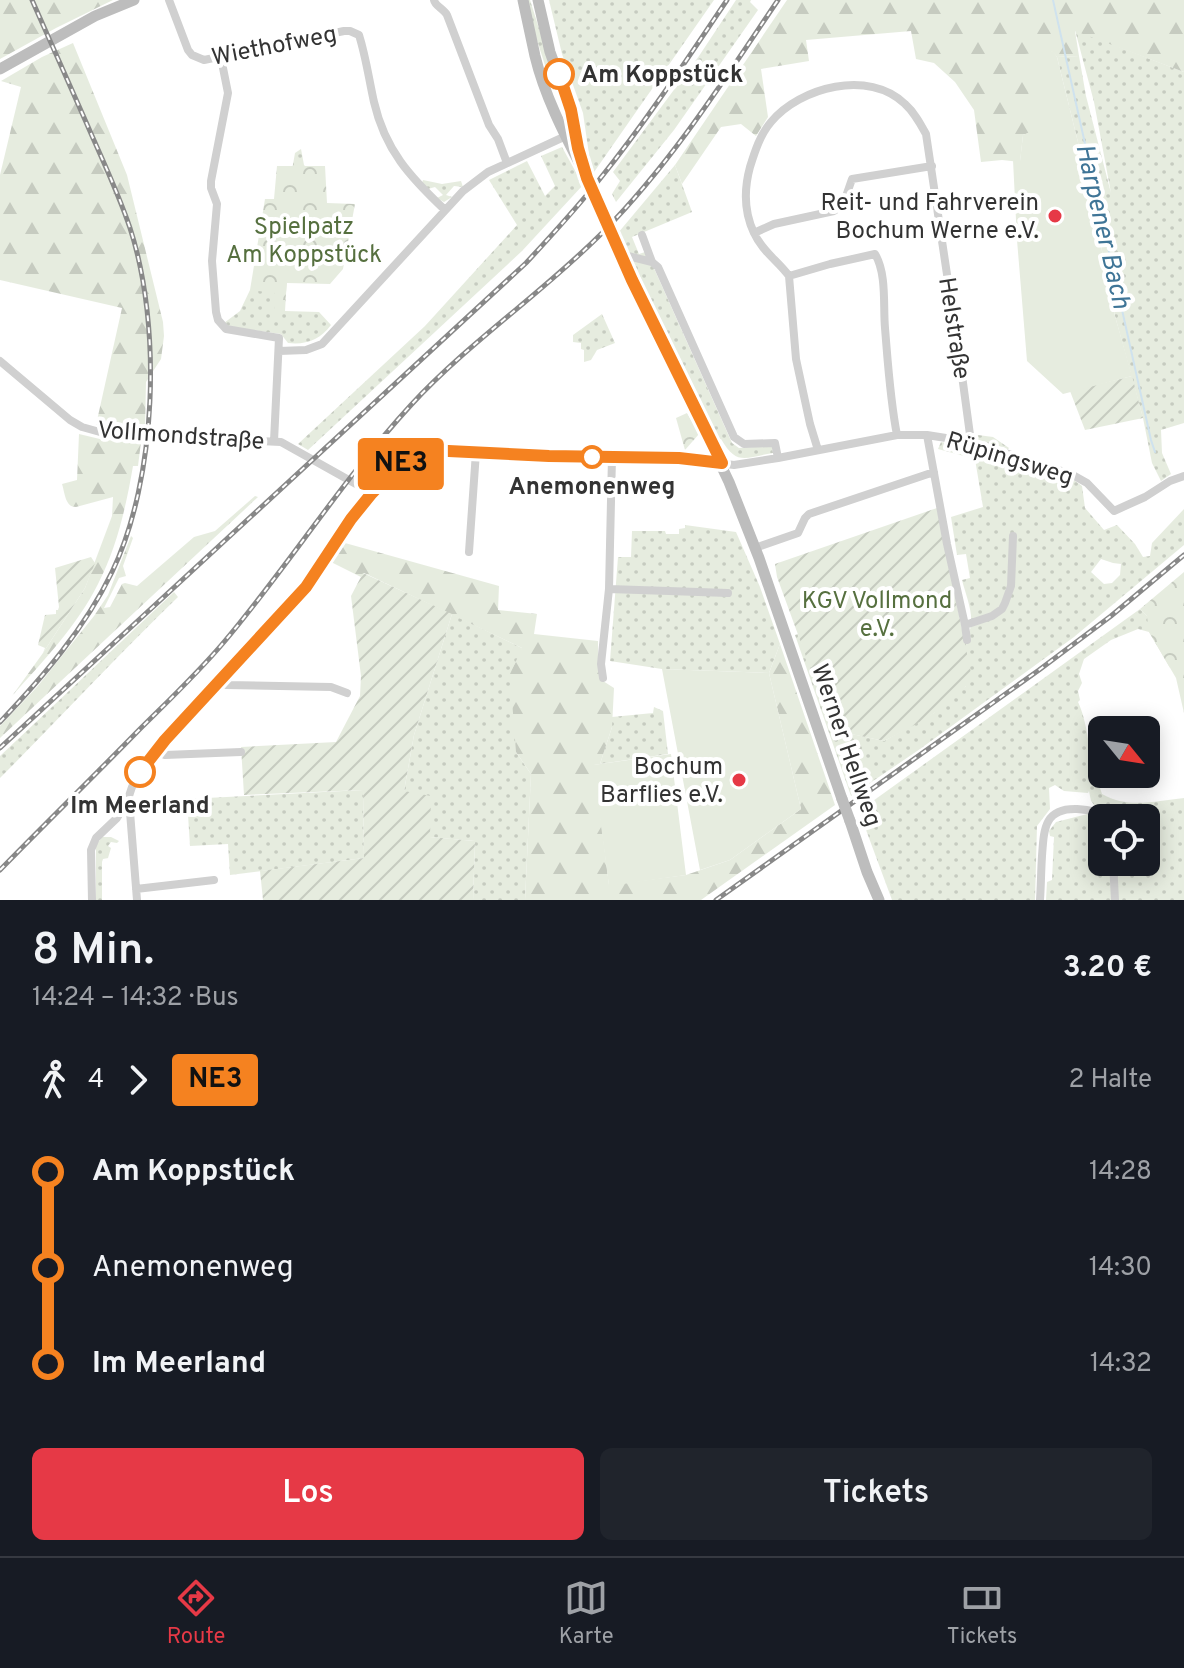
<!DOCTYPE html>
<html lang="de">
<head>
<meta charset="utf-8">
<style>
  body { margin:0; font-family:Overpass,sans-serif; background:#20242c; color:#f1f3f6; height:100vh; display:flex; flex-direction:column; font-size:30px; white-space:nowrap }
  * { box-sizing:border-box; margin:0 }
  p { font-size:26px; color:#9ea1a6 }
  .icon { flex:none; width:44px; height:44px; fill:none; stroke:currentColor; stroke-width:2; stroke-linecap:round; stroke-linejoin:round }
  .map { position:relative; height:900px; overflow:hidden }
  .details { display:flex; flex-direction:column; background:#171b24; flex:1 }
  .details>* { flex:none }
  .badge { padding:0 16px; border-radius:6px; font-size:28px; line-height:52px }
  .needle { width:52px; rotate:120deg }
  .controls { position:absolute; left:1088px; top:716px; display:grid; gap:16px }
  .controls a { display:grid; place-items:center; width:72px; height:72px; border-radius:12px; background:#171b24; box-shadow:0 4px 20px #0003; font-size:40px }
  .map>.badge { position:absolute; translate:-50% -50%; box-shadow:0 0 0 4px #fff }
  .legs { display:flex; align-items:center; gap:12px; height:88px; padding:0 32px; font-size:26px }
  .legs p { margin-inline-start:auto }
  .headline { display:flex; align-items:center; justify-content:space-between; height:136px; padding:0 32px }
  h1 { font-size:44px; font-weight:600; line-height:60px }
  .action { display:flex; gap:16px; margin-top:auto; padding:16px 32px }
  .action a { flex:1; height:92px; border-radius:12px; background:#e63946; color:#fff; font-size:32px; font-weight:600; line-height:92px; text-align:center }
  .action a+a { background:#20242c; color:#f1f3f6 }
  ul { padding:0 32px; list-style:none }
  li { display:flex; align-items:center; gap:28px; height:96px; font-size:30px }
  li i { display:grid; place-items:center; width:12px; height:100%; margin:0 10px; background:currentColor }
  li i::after { content:''; width:20px; height:20px; margin:-10px; border:6px solid; border-radius:50%; background:#171b24 }
  li p { margin-inline-start:auto }
  li:first-child i { background:linear-gradient(#0000 50%,currentColor 0) }
  li:last-child i { background:linear-gradient(currentColor 50%,#0000 0) }
  .tabs { display:flex; justify-content:space-around; align-items:center; height:112px; border-top:2px solid #363941; background:#171b24; font-size:22px; color:#9ea1a6 }
  .tabs a { display:grid; justify-items:center; gap:4px }
  .tabs .selected { color:#e63946 }
  .map>svg:first-child { display:block }
  .grass { fill:url(#grass-dots); fill-rule:evenodd }
  .forest { fill:url(#forest-firs) }
  .park { fill:url(#park-crowns) }
  .garden { fill:url(#garden-furrows) }
  .pitch { fill:#e6ecdf }
  .lines { fill:none; stroke-linecap:round; stroke-linejoin:round }
  .stream { stroke:#cfe2ee; stroke-width:2 }
  .secondary-tunnel { stroke:#d6d6d6; stroke-width:11; stroke-dasharray:11 5.5; stroke-linecap:butt }
  .street { stroke:#d0d0d0; stroke-width:8 }
  .secondary { stroke:#bdbdbd; stroke-width:11 }
  .rail-casing { stroke:#888; stroke-width:5 }
  .rail { stroke:#fff; stroke-width:2; stroke-dasharray:6; stroke-linecap:butt }
  .secondary-bridge { stroke:#bdbdbd; stroke-width:11 }
  .line-1-casing { stroke:#fff; stroke-width:18 }
  .line-1 { stroke:#f58220; stroke-width:12 }
  .stop-1-dot { fill:#fff; stroke:#f58220; stroke-width:4 }
  .poi-dot { fill:#e63946; stroke:#fff; stroke-width:3 }
  .labels { text-anchor:middle; stroke-width:8; stroke-linejoin:round; paint-order:stroke }
  .street-label { font-size:24px; fill:#333; stroke:#fff }
  .stop-label { font-size:24px; font-weight:bold; fill:#333; stroke:#fff }
  .poi-label { font-size:24px; fill:#333; stroke:#fff; text-anchor:end }
  .park-label { font-size:24px; fill:#56703f; stroke:#fff }
  .water-label { font-size:26px; font-style:italic; fill:#3f7597; stroke:#fff }
</style>
</head>
<body>
<div class="map">
<svg width="1184" height="900" viewBox="0 0 1184 900">
  <defs>
    <pattern id="grass-dots" width="8" height="8" patternUnits="userSpaceOnUse" patternTransform="scale(2)"><rect width="8" height="8" fill="#e6ecdf"/><path d="M2 2h.1M6 6h.1" fill="none" stroke="#c6cbc0" stroke-width="1.8" stroke-linecap="round"/></pattern>
    <pattern id="forest-firs" width="22" height="20" patternUnits="userSpaceOnUse" patternTransform="scale(2)"><rect width="22" height="20" fill="#e6ecdf"/><path d="M5 1l3.5 6h-7zM16 11l3.5 6h-7z" fill="#c6cbc0"/></pattern>
    <pattern id="park-crowns" width="20" height="18" patternUnits="userSpaceOnUse" patternTransform="scale(2)"><rect width="20" height="18" fill="#e6ecdf"/><path d="M2 6a3 3 0 1 1 6 0M12 15a3 3 0 1 1 6 0" fill="none" stroke="#c6cbc0"/></pattern>
    <pattern id="garden-furrows" width="10" height="10" patternUnits="userSpaceOnUse" patternTransform="scale(2)"><rect width="10" height="10" fill="#e6ecdf"/><path d="M-1 1l2-2M0 10L10 0M9 11l2-2" fill="none" stroke="#c6cbc0"/></pattern>
  </defs>
  <rect width="100%" height="100%" fill="#fff"/>
  <path class="grass" d="M524,0H530L558,88L553,90Z
    M549,0H714L592,175L583,113L562,54Z
    M736,0H751L750,2L758,10L674,130L616,202L612,194L620,181L613,172L699,56Z
    M1075,30L1184,72V423L1161,430L1162,453L1171,474L1161,481L1152,463L1143,418L1115,316L1090,191L1057,57L1079,56L1086,96L1111,193L1094,102Z
    M562,147L583,185L522,251L308,450L298,444L425,326L517,225L489,180L527,161L545,196L555,186L541,156Z
    M301,149L304,165L307,168L287,278L285,311L319,312L331,325C320,340 306,345 288,343L281,334L229,327L224,323L240,311L250,290H271L295,153Z
    M675,165L692,212L632,237L639,254L645,252L653,266L732,443L739,448L772,446L773,453C746,457 737,467 721,439L718,440L618,233Z
    M423,180L442,184L461,181L463,187L454,186L446,195L452,197L444,202L437,198L443,195L435,187L428,189L422,183Z
    M602,314L615,343L597,350L591,360L584,362V350L581,349V343L573,342V335Z
    M978,435L993,437L1009,448L1002,456L1074,480L1082,486L1085,508L1104,530L1117,525L1135,544L1143,557L1150,556L1152,543L1184,509V545L1074,637L920,749L851,796L795,635L798,634L838,731L884,741L934,713L966,686L964,640C979,624 967,600 962,580L970,578L966,554L957,555L951,517L983,507L975,459L938,449L941,442L969,447L976,440ZM1101,559L1113,563L1121,564L1120,575L1112,583L1104,584L1091,572Z
    M685,525L736,532L760,587L780,644L769,673L662,669L610,661L618,557H631L632,531H665L666,534H679V529L685,528Z
    M174,592L178,597C117,656 60,718 0,778V756Z
    M1140,609L1166,635L1170,668L1149,632L1138,629L1111,640L1084,659L1079,674L1082,683L1078,691L1080,700L1078,702C1086,718 1092,755 1090,774L1099,785L1102,794C1128,809 1155,801 1184,798V900H1046L1047,882L1052,880L1054,837L1050,836L1049,831L1056,822L1099,811L1091,801L1089,791L1088,793L1064,791L1055,785L1049,788L1050,809L1037,826L1035,900H892L859,811ZM1102,818H1146V862H1102Z
    M452,614L522,648L516,752L531,774L525,900H473L475,841L429,837L404,791L414,735Z
    M654,707L663,711L668,754L600,764L612,727V717L653,713Z
    M363,790L364,858L230,875L228,844L190,846L187,799Z
    M102,837H111L119,841L117,843L111,842L108,846L111,848L108,858L103,859L102,862V900H96V845Z"/>
  <path class="forest" d="M0,0H113L56,28L0,59Z
    M787,0H1184V72L1075,31L1079,56L1057,57L1052,51L1032,132L1023,135L1020,162L1002,160L981,162L974,110L955,82L934,63L916,59L911,31L806,40L809,61L761,69L768,117L756,136L741,124L721,127L682,184L675,165Z
    M73,43L127,175L163,322L164,336L161,359L146,382L145,429L96,425L122,308L0,280V175L21,87L1,81L42,57Z
    M79,434L104,440L141,442L138,466H133C126,507 117,547 98,584C77,626 43,661 12,696L43,653L85,588L112,516L113,497L76,507C65,507 65,493 62,484L77,480Z
    M255,496L258,497L0,738V726L37,687L94,616L108,595L131,536L133,538L123,566L126,576L119,578L104,608L110,607L122,584L125,583L137,586L194,537L215,531Z
    M345,543L499,586L498,610L537,614L534,634L598,641V659L603,681L614,688L612,727L600,764L594,765L609,885L686,875L730,860L801,809L769,673L780,644L835,805L701,900H525L531,774L516,752L510,674L522,648L364,573L361,577L331,562Z"/>
  <path class="park" d="M277,166H325L327,203L355,204L343,269L330,284L287,283L284,311H274L275,293L250,290L265,199H274Z
    M687,413L699,434L685,450L676,418Z
    M1184,572V713L1176,678L1149,632L1147,616L1140,609Z"/>
  <path class="garden" d="M1132,376L1143,418L1085,430L1070,391Z
    M937,508L972,678C953,707 913,726 884,741L837,731L827,702L808,662L777,577L775,564Z
    M91,557L95,563L85,588L43,653L45,648L38,645L45,615L56,614V610H58L59,607L55,568Z
    M363,573L452,614L414,735L404,791L431,796L430,837L475,841L473,900H263L260,871L364,858L363,790L244,795L241,747L336,742L360,696L361,676L351,596Z"/>
  <path class="pitch" d="M1053,51L1057,57L1090,191L1115,316L1132,376L1063,394L1027,361L1017,240L1013,160L1020,161L1023,135L1032,131L1025,54Z
    M287,247L319,248L318,272L286,270Z
    M662,669L769,673L801,809L730,860L700,870Z
    M671,754L686,875L609,886L593,765Z"/>
  <g class="lines">
    <path class="stream" d="M1053,0L1151,440L1155,452"/>
    <path class="secondary-tunnel" d="M587,178L612,237"/>
    <path class="street" d="M169,0L188,50L192,55L204,60L344,31H350L359,35C366,57 369,80 374,102C385,150 410,177 445,210
      M434,0C435,6 444,9 447,15L489,125L498,139L507,163
      M221,58L228,93L211,181V188L217,204L212,261L216,312L218,320L226,329L279,338L274,441
      M754,233L774,224L834,211L843,205L852,179L932,166
      M642,235L652,262L658,267L734,437L744,444L775,443L778,458
      M620,254L652,262
      M789,276C778,261 762,251 754,233C744,212 744,189 750,167C755,151 760,135 771,122C800,87 869,69 905,104C914,112 920,123 926,134L961,368L971,442
      M279,351L306,350L322,344L463,191L488,172L568,135
      M0,361L70,420L82,427L107,434L281,442L372,493
      M927,435L947,544L965,625L992,616L1002,609L1005,603L1011,586L1013,536
      M818,450L810,424L796,359L789,276L830,264L875,254C887,274 883,306 885,328C888,364 890,399 897,435
      M755,548L798,533L805,518L809,514L934,472
      M469,552L476,452
      M609,589L728,593
      M965,625L967,640
      M603,678L601,664L609,589L612,457
      M221,681L226,685L331,687L347,693
      M156,751L165,755L241,752
      M1113,862L1115,900
      M136,889L214,880
      M92,900L91,850L96,838L117,818L127,802
      M137,900L130,812L127,802L132,787L139,773L156,751L306,587L351,519L372,493L393,471L409,458L428,450L549,456L679,458L734,465L778,458L897,435H927L971,442L1071,474L1087,483L1114,511L1145,497L1170,481L1184,476
      M1040,900C1041,885 1041,871 1042,856C1044,829 1044,808 1077,809C1089,810 1098,811 1107,818"/>
    <path class="secondary" d="M523,0C527,18 531,37 535,56C545,98 567,139 587,178
      M538,0L550,52L571,110L580,155
      M0,69L95,16L134,0
      M612,237L729,482L759,558L842,799
      M850,821L867,872L879,900"/>
    <g class="rail-casing">
      <path id="rail" d="M0,722C43,677 85,628 112,572C157,479 162,326 130,228C118,192 101,157 86,122C68,81 50,41 32,0
        M0,748L526,263C551,236 576,209 599,180C645,123 686,61 727,0
        M0,870C45,824 91,779 136,733C166,703 197,674 224,642C289,565 343,479 411,405C470,341 543,293 604,231C672,162 724,80 778,0
        M716,900L1039,670L1111,616L1184,555"/>
    </g>
    <use href="#rail" class="rail"/>
    <path class="secondary-bridge" d="M842,799L850,821"/>
  </g>
  <g class="lines">
    <g class="line-1-casing">
      <path id="line-1" d="M140,772L165,740L306,587L351,519L372,493L393,471L409,458L428,450L549,456L679,458L722,463L632,280L587,178L578,148L571,110L559,74"/>
    </g>
    <use href="#line-1" class="line-1"/>
  </g>
  <g class="stop-1-dot">
    <circle cx="559" cy="74" r="14"/>
    <circle cx="592" cy="457" r="10"/>
    <circle cx="140" cy="772" r="14"/>
  </g>
  <g class="poi-dot">
    <circle cx="1055" cy="216" r="8"/>
    <circle cx="739" cy="780" r="8"/>
  </g>
  <g class="labels">
    <g class="street-label">
      <text transform="translate(274 45) rotate(-11)" y="8">Wiethofweg</text>
      <text transform="translate(955 328) rotate(81)" y="8">Helstraße</text>
      <text transform="translate(181 435) rotate(4)" y="8">Vollmondstraße</text>
      <text transform="translate(1010 458) rotate(17)" y="8">Rüpingsweg</text>
      <text transform="translate(847 745) rotate(71)" y="8">Werner Hellweg</text>
    </g>
    <g class="stop-label">
      <text x="581" y="82" text-anchor="start">Am Koppstück</text>
      <text x="592" y="494">Anemonenweg</text>
      <text x="140" y="813">Im Meerland</text>
    </g>
    <g class="poi-label">
      <text x="1039" y="210">Reit- und Fahrverein<tspan x="1039" dy="28">Bochum Werne e.V.</tspan></text>
      <text x="723" y="774">Bochum<tspan x="723" dy="28">Barflies e.V.</tspan></text>
    </g>
    <g class="park-label">
      <text x="304" y="234">Spielpatz<tspan x="304" dy="28">Am Koppstück</tspan></text>
      <text x="877" y="608">KGV Vollmond<tspan x="877" dy="28">e.V.</tspan></text>
    </g>
    <g class="water-label">
      <text transform="translate(1104 226) rotate(77)" y="9">Harpener Bach</text>
    </g>
  </g>
</svg>
<div class="controls">
<a><svg class="needle" viewBox="-14 -14 28 28"><path d="M0-13l5 13h-10z" fill="#e53935"/><path d="M0 13l5-13h-10z" fill="#9ea1a6"/></svg></a>
<a><svg class="icon" aria-label="locate" viewBox="0 0 24 24"><circle cx="12" cy="12" r="6"/><path d="M12 2v4M12 18v4M2 12h4M18 12h4"/></svg></a>
</div>
<b class="badge" style="left:401px;top:464px;background:#f58220;color:#111">NE3</b>
</div>
<section class="details">
<div class="headline"><div><h1>8 Min.</h1><p>14:24 – 14:32 · Bus</p></div><b>3.20 €</b></div>
<div class="legs"><svg class="icon" aria-label="walk" viewBox="0 0 24 24"><circle cx="13" cy="4" r="2"/><path d="M13 8l-2 6 4 7M11 14l-3 7M7 12l3-4h3l4 4"/></svg>4<svg class="icon" aria-label="forward" viewBox="0 0 24 24"><path d="M9 5l7 7-7 7"/></svg><b class="badge" style="background:#f58220;color:#111">NE3</b><p>2 Halte</p></div>
<ul>
<li><i style="color:#f58220"></i><b>Am Koppstück</b><p>14:28</p></li>
<li><i style="color:#f58220"></i><span>Anemonenweg</span><p>14:30</p></li>
<li><i style="color:#f58220"></i><b>Im Meerland</b><p>14:32</p></li>
</ul>
<div class="action"><a>Los</a><a>Tickets</a></div>
</section>
<nav class="tabs">
<a class="selected"><svg class="icon" aria-label="directions" viewBox="0 0 24 24"><path d="M12 3l9 9-9 9-9-9zM9 14v-3h6M13 9l2 2-2 2"/></svg>Route</a>
<a><svg class="icon" aria-label="map" viewBox="0 0 24 24"><path d="M3 6l6-2 6 2 6-2v14l-6 2-6-2-6 2zM9 4v14M15 6v14"/></svg>Karte</a>
<a><svg class="icon" aria-label="tickets" viewBox="0 0 24 24"><path d="M3 7h18v10H3zM15 7v10"/></svg>Tickets</a>
</nav>
</body>
</html>
